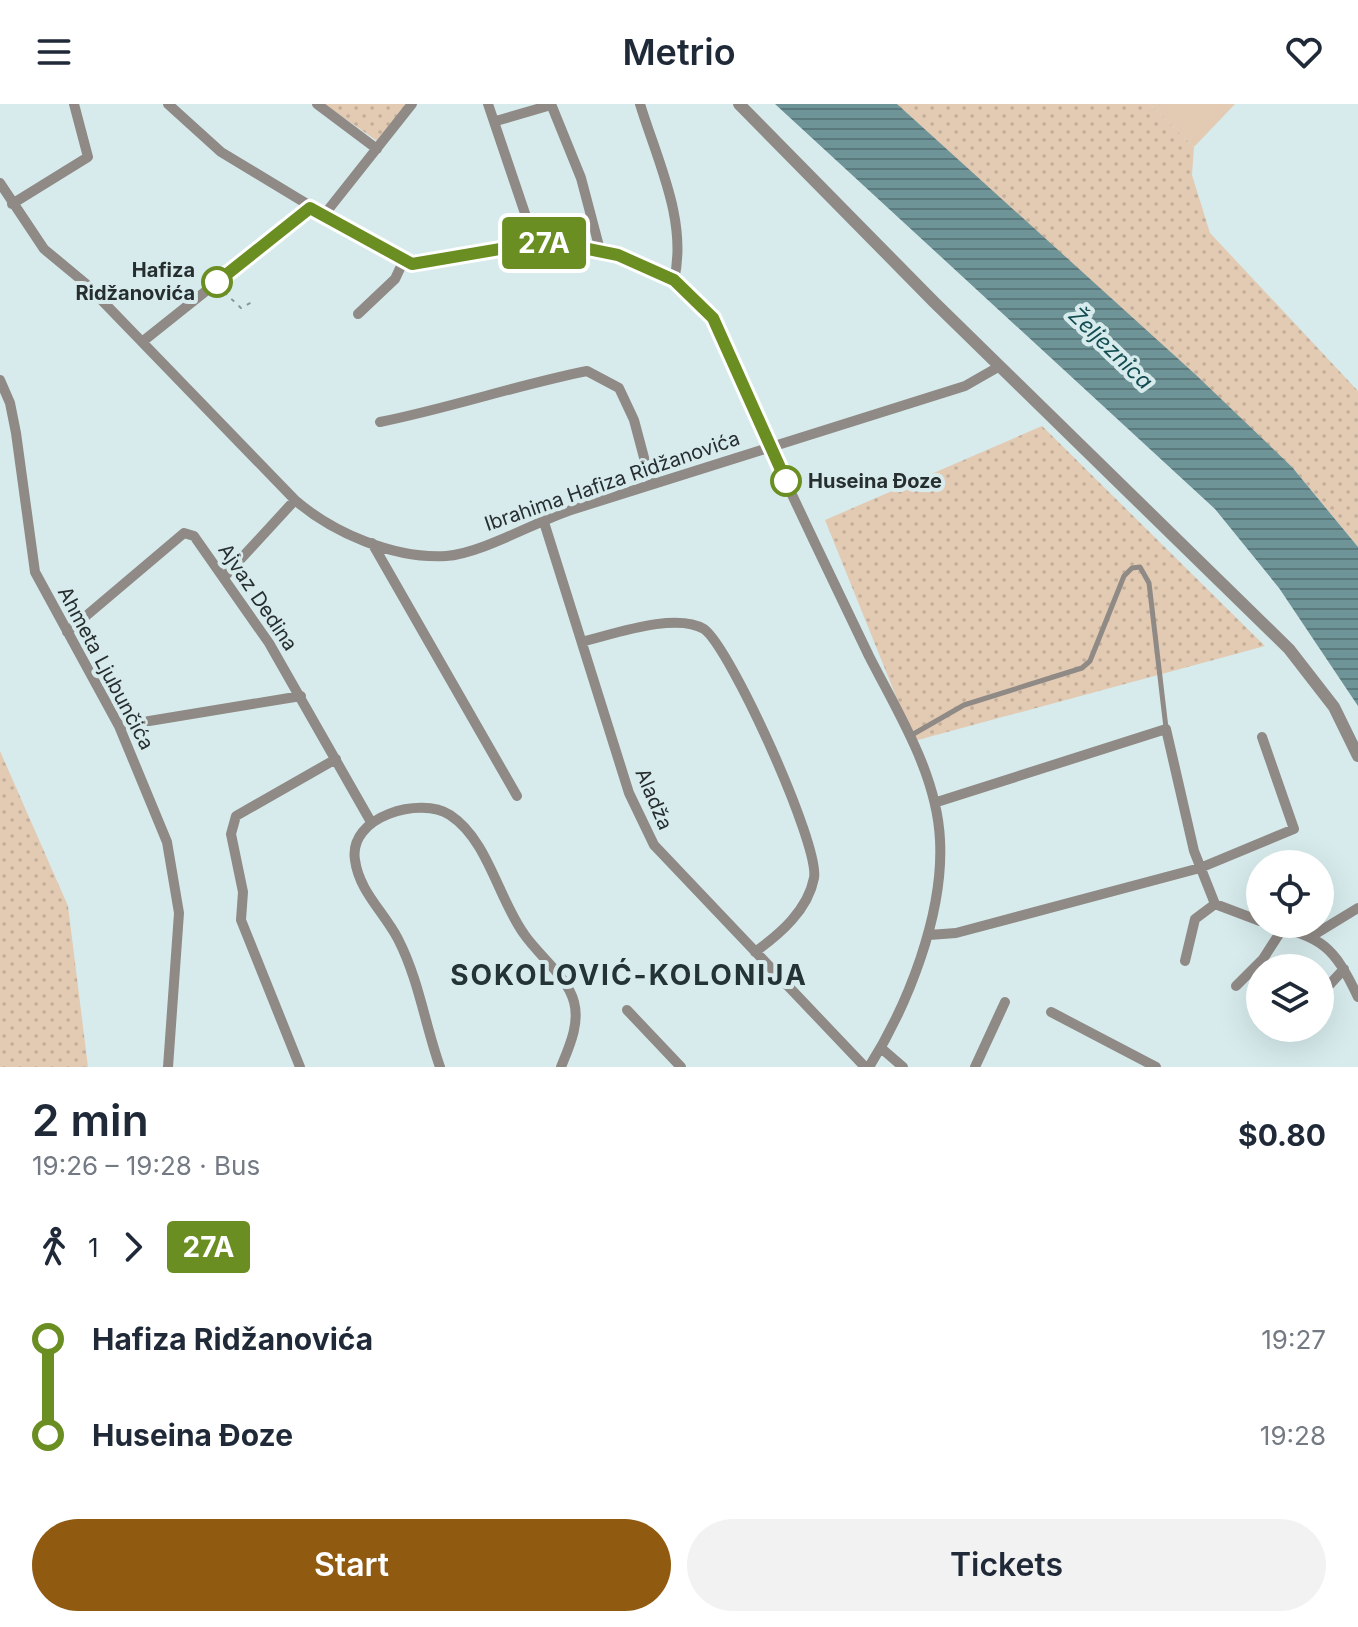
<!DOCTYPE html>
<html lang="en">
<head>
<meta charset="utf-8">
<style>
  body { margin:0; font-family:Inter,sans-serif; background:#f2f2f3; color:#1f2937; height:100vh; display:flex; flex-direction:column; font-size:30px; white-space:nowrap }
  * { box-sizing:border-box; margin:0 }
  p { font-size:26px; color:#747a83 }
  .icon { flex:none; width:44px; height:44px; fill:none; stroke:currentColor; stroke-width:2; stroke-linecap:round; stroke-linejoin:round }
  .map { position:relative; height:963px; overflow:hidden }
  .details { display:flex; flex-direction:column; background:#fff; flex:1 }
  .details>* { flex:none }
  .badge { padding:0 16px; border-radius:6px; font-size:28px; line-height:52px }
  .tools { position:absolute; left:1246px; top:746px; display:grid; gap:16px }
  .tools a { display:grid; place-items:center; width:88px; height:88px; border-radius:50%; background:#fff; box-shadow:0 8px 32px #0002; font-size:40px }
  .map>.badge { position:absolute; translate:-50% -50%; box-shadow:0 0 0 4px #fff }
  .legs { display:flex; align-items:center; gap:12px; height:88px; padding:0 32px; font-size:26px }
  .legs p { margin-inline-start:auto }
  .head { display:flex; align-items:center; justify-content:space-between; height:136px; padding:0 32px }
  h1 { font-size:44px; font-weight:600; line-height:60px }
  .primary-button { display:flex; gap:16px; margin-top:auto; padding:16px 32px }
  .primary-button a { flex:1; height:92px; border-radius:48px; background:#915a11; color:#fff; font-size:32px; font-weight:600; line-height:92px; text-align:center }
  .primary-button a+a { background:#f2f2f3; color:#1f2937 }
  ul { padding:0 32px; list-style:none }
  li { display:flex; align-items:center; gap:28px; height:96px; font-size:30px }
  li i { display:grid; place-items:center; width:12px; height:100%; margin:0 10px; background:currentColor }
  li i::after { content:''; width:20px; height:20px; margin:-10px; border:6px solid; border-radius:50%; background:#fff }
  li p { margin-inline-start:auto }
  li:first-child i { background:linear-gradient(#0000 50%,currentColor 0) }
  li:last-child i { background:linear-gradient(currentColor 50%,#0000 0) }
  header { display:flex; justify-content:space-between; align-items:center; height:104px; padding:0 32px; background:#fff; font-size:36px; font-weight:600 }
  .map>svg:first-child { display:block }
  .grass { fill:url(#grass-dots) }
  .park { fill:#e2cab3 }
  .water { fill:url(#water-rules) }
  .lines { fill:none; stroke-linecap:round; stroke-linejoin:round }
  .path { stroke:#889698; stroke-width:2; stroke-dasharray:4 6; stroke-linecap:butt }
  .service { stroke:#8f8a85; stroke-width:5 }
  .minor { stroke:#8f8a85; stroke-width:10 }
  .tertiary { stroke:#8f8a85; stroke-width:12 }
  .line-1-casing { stroke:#fff; stroke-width:18 }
  .line-1 { stroke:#6b8e23; stroke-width:12 }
  .stop-1-dot { fill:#fff; stroke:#6b8e23; stroke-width:4 }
  .labels { text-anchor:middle; stroke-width:8; stroke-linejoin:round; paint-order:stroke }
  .stop-label { font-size:20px; font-weight:bold; fill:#272e2f; stroke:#d7ebed; text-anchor:end }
  .street-label { font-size:20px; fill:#272e2f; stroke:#d7ebed }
  .water-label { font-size:22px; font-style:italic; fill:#134d52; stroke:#d7ebed }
  .district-label { font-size:28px; font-weight:bold; letter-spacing:2px; fill:#243335; stroke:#d7ebed }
</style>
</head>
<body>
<header><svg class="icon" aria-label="menu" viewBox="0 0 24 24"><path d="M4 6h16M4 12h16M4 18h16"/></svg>Metrio<svg class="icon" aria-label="heart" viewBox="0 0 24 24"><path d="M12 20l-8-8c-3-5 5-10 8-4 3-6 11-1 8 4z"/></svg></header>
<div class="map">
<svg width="1358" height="963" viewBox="0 0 1358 963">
  <defs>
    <pattern id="grass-dots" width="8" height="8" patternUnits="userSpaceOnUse" patternTransform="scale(2)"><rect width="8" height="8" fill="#e2cab3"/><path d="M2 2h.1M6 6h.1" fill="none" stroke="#c2ae9a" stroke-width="1.8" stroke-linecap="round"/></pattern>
    <pattern id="water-rules" width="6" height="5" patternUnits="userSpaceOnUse" patternTransform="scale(2)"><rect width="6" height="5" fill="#6e9498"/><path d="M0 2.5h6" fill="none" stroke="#5a797c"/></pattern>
  </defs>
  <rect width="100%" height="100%" fill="#d7ebed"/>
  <path class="grass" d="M324,0H410L383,41Z
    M897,0H1150L1194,43L1192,71L1210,129L1358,287V443L1292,363Z
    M1042,322L1265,542L914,637L825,416Z
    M0,647L68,802L88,963H0Z"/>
  <path class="park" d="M1150,0H1235L1194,43Z"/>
  <path class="water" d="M775,0H897L1196,271L1292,363L1358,443V602L1279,484L1215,405Z"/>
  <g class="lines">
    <path class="path" d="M224,188L241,204L254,197"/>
    <path class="service" d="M910,632L964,601L1082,564L1090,557L1124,472L1132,464L1140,463L1149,479L1166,624"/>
    <path class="minor" d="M168,0L221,48L403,158L421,160C513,142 586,122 672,175C688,184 706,202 715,218C740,263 755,314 778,361C808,425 838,488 869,552C898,609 937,670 940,736C944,810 908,901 869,963
      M317,0L377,45
      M488,0L535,139
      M551,0L581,74L600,146
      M640,0C657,56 688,117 674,176
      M496,17L551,1
      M0,79L44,145L85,179L295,396C333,429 394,455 446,452C480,450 535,418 571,406C702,364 834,324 965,282L1000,262
      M12,100L88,53L74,0
      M324,111L412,0
      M358,210L395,175L403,158
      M142,238L310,104
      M0,276L10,299L16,329L35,468L119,622L167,738L179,809L168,963
      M380,318C450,304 517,281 587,267L619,284L634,316L651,380
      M543,415L629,689L654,741L865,963
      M372,439L517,692
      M225,472L295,396
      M67,528L184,429L194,432L269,539L371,718
      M585,537C614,530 676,508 704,525C730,543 820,741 814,774C808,806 780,830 755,848
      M119,622L301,592
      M937,698L1166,625L1194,747L1215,800L1260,817
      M1268,820C1323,834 1333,841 1358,893
      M929,831L956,829L1200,764L1294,725L1262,633
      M1312,832L1358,804
      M1185,857L1195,815L1215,800
      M1236,882L1263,855L1283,824
      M1320,891L1344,865
      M627,906L681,963
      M1051,908L1156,963
      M881,944L903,963
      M300,963L241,816L243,788L231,730L236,712L336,655
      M440,963C425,921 419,876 398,835C384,808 359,787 355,756C348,712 421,692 450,711C488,736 498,794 524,830C539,852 567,872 574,898C580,920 569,943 561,963
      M975,963L1005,898"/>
    <path class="tertiary" d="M739,0L934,198L1289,545L1334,603L1358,652"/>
  </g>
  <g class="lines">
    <g class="line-1-casing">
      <path id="line-1" d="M217,178L310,104L412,160L535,139L563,140L618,151L674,176L713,214L786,377"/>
    </g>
    <use href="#line-1" class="line-1"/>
  </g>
  <g class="stop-1-dot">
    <circle cx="217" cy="178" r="14"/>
    <circle cx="786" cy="377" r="14"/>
  </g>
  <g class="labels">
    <g class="stop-label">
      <text x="195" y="173">Hafiza<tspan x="195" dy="23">Ridžanovića</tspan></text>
      <text x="808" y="384" text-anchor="start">Huseina Đoze</text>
    </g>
    <g class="street-label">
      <text transform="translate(612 377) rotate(-19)" y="7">Ibrahima Hafiza Ridžanovića</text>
      <text transform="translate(258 493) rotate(56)" y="7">Ajvaz Dedina</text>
      <text transform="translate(106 564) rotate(62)" y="7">Ahmeta Ljubunčića</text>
      <text transform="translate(654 695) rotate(67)" y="7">Aladža</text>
    </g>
    <g class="water-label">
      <text transform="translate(1111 244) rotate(44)" y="8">Željeznica</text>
    </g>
    <g class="district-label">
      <text x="629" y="881">SOKOLOVIĆ-KOLONIJA</text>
    </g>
  </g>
</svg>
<div class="tools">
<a><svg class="icon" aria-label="locate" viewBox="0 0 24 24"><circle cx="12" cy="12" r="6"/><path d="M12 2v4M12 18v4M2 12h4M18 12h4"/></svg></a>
<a><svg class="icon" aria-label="layers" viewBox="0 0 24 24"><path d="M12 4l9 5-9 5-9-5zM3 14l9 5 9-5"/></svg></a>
</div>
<b class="badge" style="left:544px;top:139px;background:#6b8e23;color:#fff">27A</b>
</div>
<section class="details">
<div class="head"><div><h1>2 min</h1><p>19:26 – 19:28 · Bus</p></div><b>$0.80</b></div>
<div class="legs"><svg class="icon" aria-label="walk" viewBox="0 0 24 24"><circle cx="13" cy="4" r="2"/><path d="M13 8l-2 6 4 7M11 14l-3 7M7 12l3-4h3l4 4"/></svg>1<svg class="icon" aria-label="forward" viewBox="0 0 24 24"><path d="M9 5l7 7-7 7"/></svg><b class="badge" style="background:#6b8e23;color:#fff">27A</b></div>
<ul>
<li><i style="color:#6b8e23"></i><b>Hafiza Ridžanovića</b><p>19:27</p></li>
<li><i style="color:#6b8e23"></i><b>Huseina Đoze</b><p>19:28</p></li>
</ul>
<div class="primary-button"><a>Start</a><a>Tickets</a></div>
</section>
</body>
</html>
